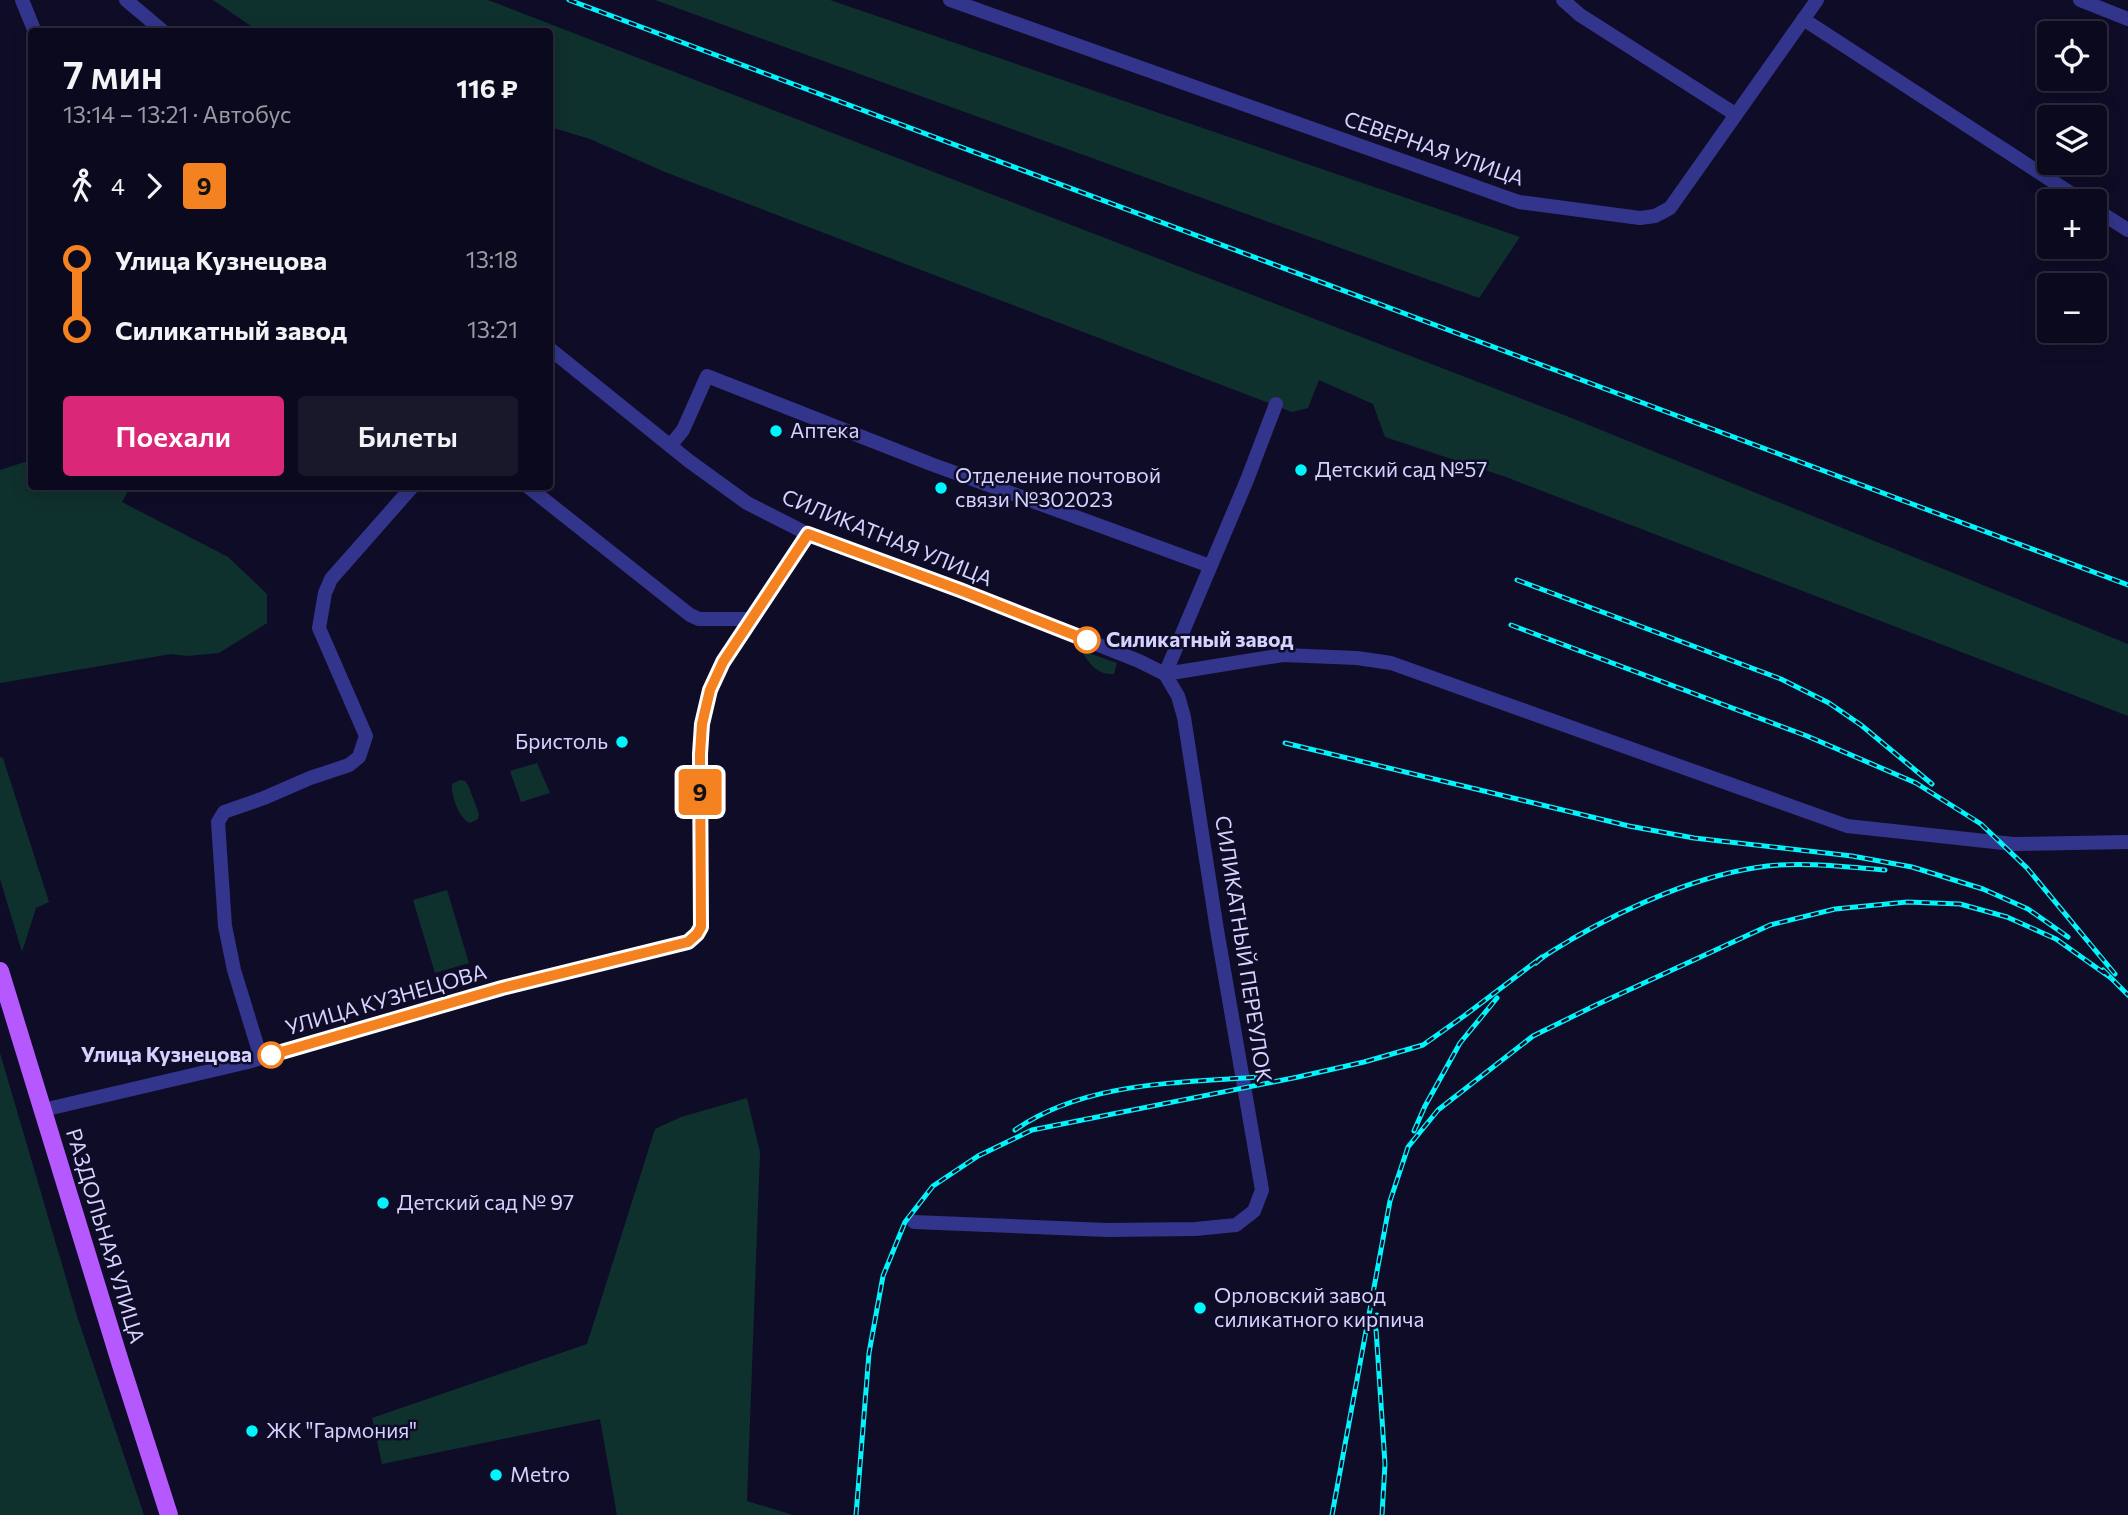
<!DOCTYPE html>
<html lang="ru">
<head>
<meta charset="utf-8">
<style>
  body { margin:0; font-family:Commissioner,sans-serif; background:#19172a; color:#f1f3f6; height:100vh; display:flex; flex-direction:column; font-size:26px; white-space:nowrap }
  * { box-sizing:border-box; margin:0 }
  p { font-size:23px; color:#9a9aa4 }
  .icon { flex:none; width:38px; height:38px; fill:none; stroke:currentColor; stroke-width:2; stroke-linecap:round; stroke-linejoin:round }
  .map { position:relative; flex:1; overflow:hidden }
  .side { position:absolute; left:28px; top:28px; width:525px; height:462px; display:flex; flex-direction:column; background:#0b091d; border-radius:7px; box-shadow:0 4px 18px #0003,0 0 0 2px #2b2a3b }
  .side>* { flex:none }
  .badge { padding:0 14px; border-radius:5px; font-size:24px; line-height:46px }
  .buttons { position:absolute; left:2037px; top:21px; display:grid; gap:14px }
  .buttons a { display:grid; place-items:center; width:70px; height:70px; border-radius:7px; background:#0b091d; box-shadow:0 4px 18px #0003,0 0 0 2px #2b2a3b; font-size:35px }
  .map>.badge { position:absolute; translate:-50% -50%; box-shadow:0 0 0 4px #fff }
  .legs { display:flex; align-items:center; gap:10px; height:77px; padding:0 35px; font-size:23px }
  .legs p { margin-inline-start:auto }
  .head { display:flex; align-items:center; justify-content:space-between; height:119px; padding:0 35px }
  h1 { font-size:38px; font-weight:600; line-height:52px }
  .button { display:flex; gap:14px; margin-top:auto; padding:14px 35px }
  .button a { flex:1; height:80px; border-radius:7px; background:#db2777; color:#fff; font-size:28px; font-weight:600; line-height:80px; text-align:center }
  .button a+a { background:#19172a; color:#f1f3f6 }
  ul { padding:0 35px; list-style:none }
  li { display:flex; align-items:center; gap:24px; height:70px; font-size:26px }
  li i { display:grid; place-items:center; width:10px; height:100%; margin:0 9px; background:currentColor }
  li i::after { content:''; width:18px; height:18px; margin:-9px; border:5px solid; border-radius:50%; background:#0b091d }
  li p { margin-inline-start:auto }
  li:first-child i { background:linear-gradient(#0000 50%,currentColor 0) }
  li:last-child i { background:linear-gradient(currentColor 50%,#0000 0) }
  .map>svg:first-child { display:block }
  .green { fill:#0f312e }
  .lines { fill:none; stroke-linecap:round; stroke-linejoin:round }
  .minor { stroke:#32358b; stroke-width:14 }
  .major { stroke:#b559ff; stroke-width:18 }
  .rail-casing { stroke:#00f6fd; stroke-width:5 }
  .rail { stroke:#0f0c27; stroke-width:2.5; stroke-dasharray:8; stroke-linecap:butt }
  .line-1-casing { stroke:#fff; stroke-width:16 }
  .line-1 { stroke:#f58220; stroke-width:10 }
  .poi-dot { fill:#00f6fd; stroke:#0f0c27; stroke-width:2.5 }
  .stop-1-dot { fill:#fff; stroke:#f58220; stroke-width:3.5 }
  .labels { text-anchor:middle; stroke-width:5; stroke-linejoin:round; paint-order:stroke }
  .street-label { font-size:21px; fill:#d4d2ff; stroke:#0f0c27 }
  .poi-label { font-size:21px; fill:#d4d2ff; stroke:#0f0c27; text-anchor:start }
  .stop-label { font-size:21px; font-weight:bold; fill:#d4d2ff; stroke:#0f0c27; text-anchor:start }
</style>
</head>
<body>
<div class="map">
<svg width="2128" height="1515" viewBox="0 0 2128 1515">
  <rect width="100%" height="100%" fill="#0f0c27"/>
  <path class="green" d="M213,0H488L1569,417L2128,644V716L1506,477L1385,437L1373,404L1319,380L1308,408L1292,412L665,172L590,139L550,127V32L258,31Z
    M655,0H830L1520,237L1479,298Z
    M31,460L32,486L130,487L122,502L228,557L267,594V623L219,653L188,656L171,654L0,683V470Z
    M1080,650L1117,663L1114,674C1096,675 1090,663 1080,650Z
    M0,757L3,758L49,902L36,908L22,952L0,879Z
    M537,763L550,793L521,802L510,771Z
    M460,780L465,781L468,785L479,814L478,819L470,823C459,818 451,796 452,784Z
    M447,890L469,963L435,973L413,900Z
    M0,1053L78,1319L144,1515H0Z
    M747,1098L760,1152L747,1501L793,1515H617L600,1419L382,1464L372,1418L587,1344L655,1129L681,1117Z"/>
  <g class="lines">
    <path class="minor" d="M22,0L35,32
      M126,0L164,32
      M950,0L1519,202L1640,218L1655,216L1670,208L1817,0
      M1563,0L1580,15L1735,114
      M2080,0L2128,19
      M1803,19L2083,201
      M2095,209L2128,230
      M550,349L689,461L747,503L808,534L960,590L1139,661L1165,674
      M670,446L683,430L707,376L931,464L1210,566
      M527,486L690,615L699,619H751
      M1165,674L1283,655L1357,658L1391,663L1847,826L2013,844L2128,842
      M1165,674L1247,480L1276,404
      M261,1058L234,970L225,926L218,822L224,812L264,798L310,778L349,765L359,757L366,736L319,628L325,593L331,579L413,486
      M43,1110L248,1062L502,988L688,942L693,939L701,927L700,753L702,724L710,690L723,662L808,534
      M914,1222L1107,1230L1195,1229L1236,1225L1254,1211L1262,1190L1217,930L1184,717L1178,696L1165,674"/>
    <path class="major" d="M0,971L121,1365L169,1515"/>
    <g class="rail-casing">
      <path id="rail" d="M569,0L2128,585
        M1517,580L1781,679L1829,703L1861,725L1932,784
        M1511,625L1807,736L1916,783L1981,824L2027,868L2115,974
        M1285,743L1629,826L1694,838L1852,856L1912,867L1983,889L2028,909L2068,937
        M1536,963C1546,953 1560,947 1572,939C1629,906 1701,874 1767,866C1806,862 1846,867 1885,870
        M2103,970L2128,995
        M1015,1130C1084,1082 1177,1083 1258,1077
        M1414,1131L1425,1106L1460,1043L1497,998
        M1377,1315L1376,1329L1385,1464L1382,1515
        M856,1515L869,1353L883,1276L905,1222L933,1186L978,1156L1032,1130L1298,1077L1364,1062L1423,1045L1464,1016L1542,957
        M1332,1515L1390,1201L1408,1147L1438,1110L1533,1036L1596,1005L1770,925L1835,909L1907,902L1960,904L2007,917L2056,939L2111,978"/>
    </g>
    <use href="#rail" class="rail"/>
  </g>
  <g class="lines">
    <g class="line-1-casing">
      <path id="line-1" d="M271,1055L502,988L688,942L697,934L701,927L700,754L702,724L710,690L723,662L808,534L960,590L1087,640"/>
    </g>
    <use href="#line-1" class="line-1"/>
  </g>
  <g class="poi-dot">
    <circle cx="776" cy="431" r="7"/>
    <circle cx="1301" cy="470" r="7"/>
    <circle cx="941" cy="488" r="7"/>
    <circle cx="622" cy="742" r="7"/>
    <circle cx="383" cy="1203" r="7"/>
    <circle cx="1200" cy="1308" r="7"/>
    <circle cx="252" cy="1431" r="7"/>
    <circle cx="496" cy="1475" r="7"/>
  </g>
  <g class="stop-1-dot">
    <circle cx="1087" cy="640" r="12"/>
    <circle cx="271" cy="1055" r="12"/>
  </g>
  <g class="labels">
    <g class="street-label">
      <text transform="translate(1434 149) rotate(19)" y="7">СЕВЕРНАЯ УЛИЦА</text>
      <text transform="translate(887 538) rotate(22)" y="7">СИЛИКАТНАЯ УЛИЦА</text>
      <text transform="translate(1243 949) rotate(81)" y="7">СИЛИКАТНЫЙ ПЕРЕУЛОК</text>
      <text transform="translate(386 1000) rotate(-16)" y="7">УЛИЦА КУЗНЕЦОВА</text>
      <text transform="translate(105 1236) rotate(73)" y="7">РАЗДОЛЬНАЯ УЛИЦА</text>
    </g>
    <g class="poi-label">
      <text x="790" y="438">Аптека</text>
      <text x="1315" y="477">Детский сад №57</text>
      <text x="955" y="483">Отделение почтовой<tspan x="955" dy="24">связи №302023</tspan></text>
      <text x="608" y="749" text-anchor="end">Бристоль</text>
      <text x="397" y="1210">Детский сад № 97</text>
      <text x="1214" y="1303">Орловский завод<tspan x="1214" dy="24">силикатного кирпича</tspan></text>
      <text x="266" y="1438">ЖК "Гармония"</text>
      <text x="510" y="1482">Metro</text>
    </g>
    <g class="stop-label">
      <text x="1106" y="647">Силикатный завод</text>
      <text x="252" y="1062" text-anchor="end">Улица Кузнецова</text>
    </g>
  </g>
</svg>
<div class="buttons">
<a><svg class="icon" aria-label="locate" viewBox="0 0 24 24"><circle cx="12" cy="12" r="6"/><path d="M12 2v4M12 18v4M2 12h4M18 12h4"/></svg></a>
<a><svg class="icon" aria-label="layers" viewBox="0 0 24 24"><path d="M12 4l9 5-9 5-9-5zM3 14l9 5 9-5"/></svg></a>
<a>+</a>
<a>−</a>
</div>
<b class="badge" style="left:700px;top:792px;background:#f58220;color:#111">9</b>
<section class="side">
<div class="head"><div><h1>7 мин</h1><p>13:14 – 13:21 · Автобус</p></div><b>116 ₽</b></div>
<div class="legs"><svg class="icon" aria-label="walk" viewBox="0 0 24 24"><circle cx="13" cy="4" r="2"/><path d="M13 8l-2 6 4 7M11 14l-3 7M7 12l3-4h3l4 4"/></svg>4<svg class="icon" aria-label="forward" viewBox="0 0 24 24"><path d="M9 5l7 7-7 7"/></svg><b class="badge" style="background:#f58220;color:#111">9</b></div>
<ul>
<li><i style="color:#f58220"></i><b>Улица Кузнецова</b><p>13:18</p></li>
<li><i style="color:#f58220"></i><b>Силикатный завод</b><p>13:21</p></li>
</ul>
<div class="button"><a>Поехали</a><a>Билеты</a></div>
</section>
</div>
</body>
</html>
